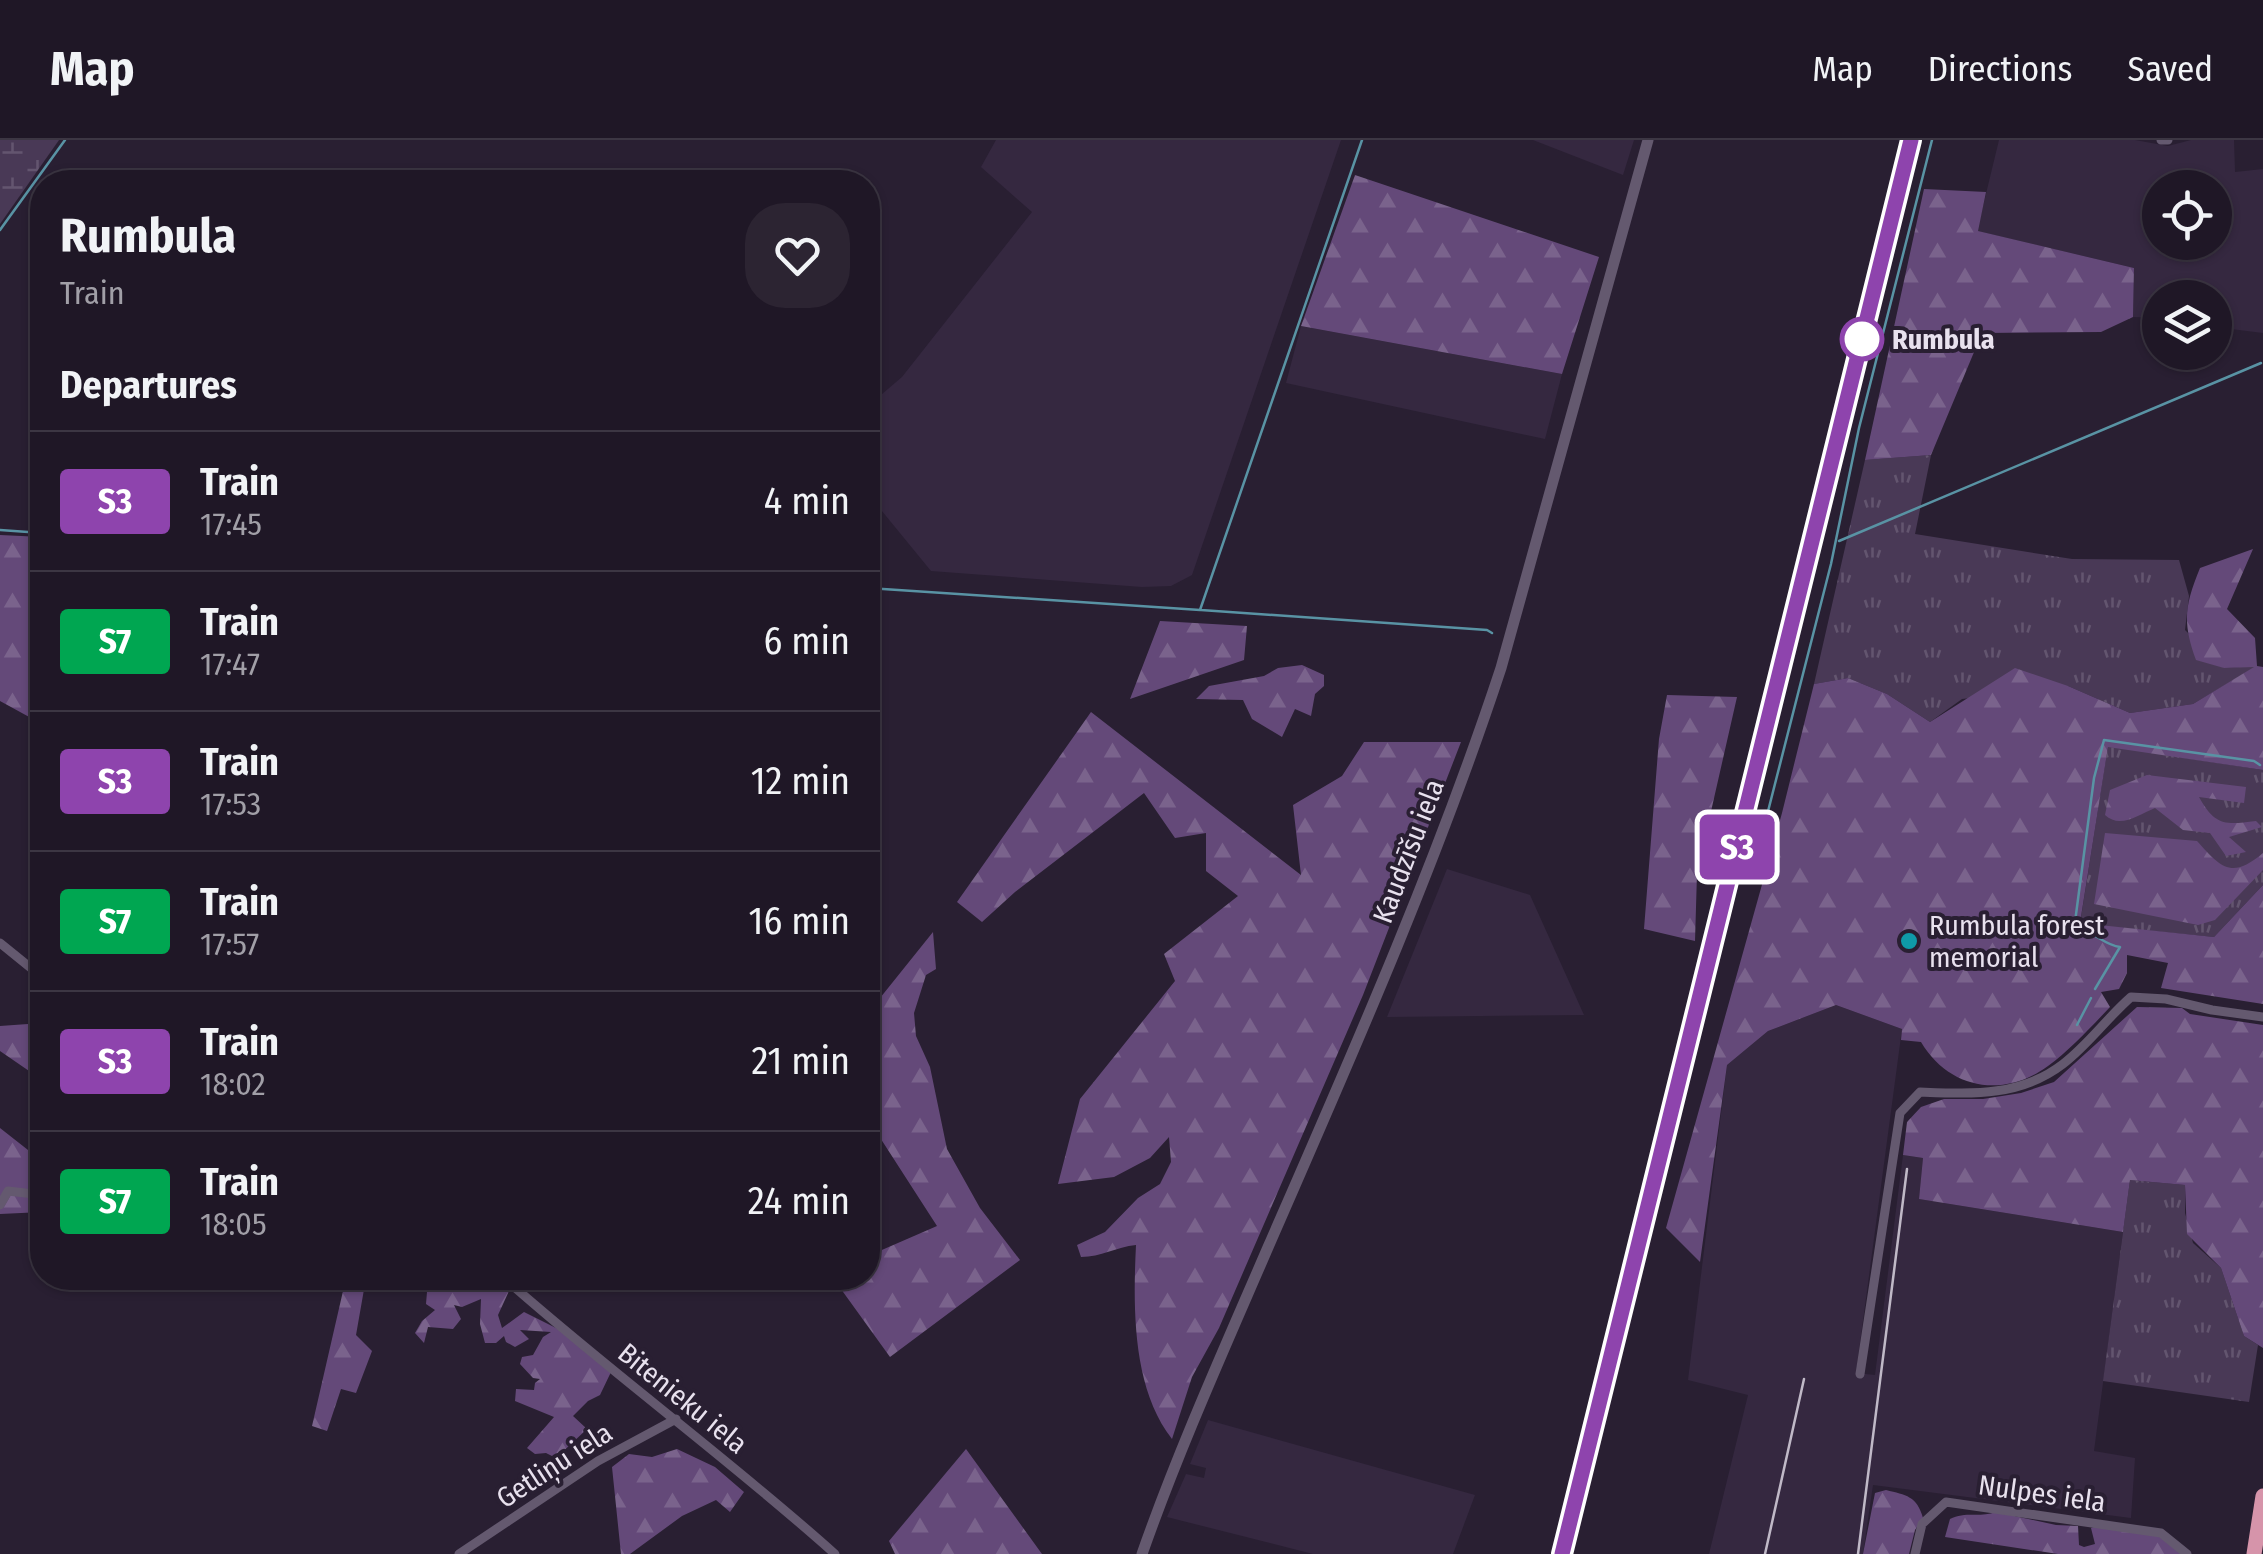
<!DOCTYPE html>
<html lang="en">
<head>
<meta charset="utf-8">
<style>
  body { margin:0; font-family:"Fira Sans Condensed",sans-serif; background:#2c2432; color:#f1f3f6; height:100vh; display:flex; flex-direction:column; font-size:38px; white-space:nowrap }
  * { box-sizing:border-box; margin:0 }
  p { font-size:32px; color:#a19fa7 }
  .icon { flex:none; width:55px; height:55px; fill:none; stroke:currentColor; stroke-width:2; stroke-linecap:round; stroke-linejoin:round }
  .map { position:relative; flex:1; overflow:hidden }
  .drawer { position:absolute; left:30px; top:30px; width:850px; height:1120px; display:flex; flex-direction:column; background:#1f1726; border-radius:40px; box-shadow:0 2px 8px #0004,0 0 0 2px #3c3643 }
  .drawer>* { flex:none }
  .badge { padding:0 20px; border-radius:8px; font-size:35px; line-height:65px }
  .buttons { position:absolute; left:2142px; top:30px; display:grid; gap:20px }
  .buttons a { display:grid; place-items:center; width:90px; height:90px; border-radius:50%; background:#1f1726; box-shadow:0 2px 8px #0004,0 0 0 2px #3c3643; font-size:50px }
  .map>.badge { position:absolute; translate:-50% -50%; box-shadow:0 0 0 5px #fff }
  h2 { padding:0 30px; font-size:38px; line-height:90px }
  .round { display:grid; place-items:center; flex:none; width:105px; height:105px; border-radius:40px; background:#2c2432 }
  .head { display:flex; align-items:center; justify-content:space-between; height:170px; padding:0 30px }
  h1 { font-size:48px; font-weight:700; line-height:75px }
  ul { padding:0; list-style:none }
  li { display:flex; align-items:center; gap:30px; height:140px; padding:0 30px; border-top:2px solid #3c3643 }
  li div { flex:1 }
  li b { display:block; font-size:38px }
  li em { font-style:normal }
  li .badge { min-width:110px; font-weight:700; text-align:center }
  header { display:flex; align-items:center; gap:60px; box-sizing:border-box; height:140px; padding:0 50px; background:#1f1726; border-bottom:2px solid #3c3643 }
  header strong { font-size:48px }
  nav { display:flex; gap:55px; margin-inline-start:auto; font-size:35px }
  .map>svg:first-child { display:block }
  .built { fill:#352840; fill-rule:evenodd }
  .grass { fill:url(#grass-tufts) }
  .forest { fill:url(#forest-firs) }
  .wetland { fill:url(#wetland-marsh) }
  .lines { fill:none; stroke-linecap:round; stroke-linejoin:round }
  .stream { stroke:#5993a4; stroke-width:2.5 }
  .minor { stroke:#64596f; stroke-width:9 }
  .tertiary { stroke:#64596f; stroke-width:11 }
  .trunk { stroke:#d694aa; stroke-width:15 }
  .rail { stroke:#c0b9c7; stroke-width:2.5 }
  .line-casing { stroke:#fff; stroke-width:22 }
  .line { stroke:#8e44ad; stroke-width:15 }
  .stop-dot { fill:#fff; stroke:#8e44ad; stroke-width:5 }
  .culture-dot { fill:#0f9aa8; stroke:#291f32; stroke-width:4 }
  .labels { text-anchor:middle; stroke-width:8; stroke-linejoin:round; paint-order:stroke }
  .stop-label { font-size:28px; font-weight:bold; fill:#e8e1ee; stroke:#291f32; text-anchor:start }
  .street-label { font-size:28px; fill:#e8e1ee; stroke:#291f32 }
  .poi-label { font-size:28px; fill:#e8e1ee; stroke:#291f32; text-anchor:start }
</style>
</head>
<body>
<header>
<strong>Map</strong>
<nav><a>Map</a><a>Directions</a><a>Saved</a></nav>
</header>
<div class="map">
<svg width="2263" height="1414" viewBox="0 0 2263 1414">
  <defs>
    <pattern id="grass-tufts" width="24" height="20" patternUnits="userSpaceOnUse" patternTransform="scale(2.5)"><rect width="24" height="20" fill="#493956"/><path d="M3 7l-1-3M5 7V3M7 7l1-3M15 17l-1-3M17 17v-4M19 17l1-3" fill="none" stroke="#63556f"/></pattern>
    <pattern id="forest-firs" width="22" height="20" patternUnits="userSpaceOnUse" patternTransform="scale(2.5)"><rect width="22" height="20" fill="#644979"/><path d="M5 1l3.5 6h-7zM16 11l3.5 6h-7z" fill="#7a638c"/></pattern>
    <pattern id="wetland-marsh" width="20" height="14" patternUnits="userSpaceOnUse" patternTransform="scale(2.5)"><rect width="20" height="14" fill="#493956"/><path d="M1 5h8M5 5V1M11 12h8M15 12V8" fill="none" stroke="#63556f"/></pattern>
  </defs>
  <rect width="100%" height="100%" fill="#291f32"/>
  <path class="built" d="M996,0H1341L1192,435L1171,446L1142,447L931,431L868,354V266L902,237L1032,72L981,27Z
    M1533,0H1634L1623,35Z
    M1999,0H2135L2168,6L2191,0H2234L2235,32L2263,29V193L2215,187V158H2160V178L2133,177L2134,128L1977,91ZM2160,48H2215V102H2160Z
    M1301,186L1562,234L1545,299L1286,243Z
    M1447,729L1530,755L1584,875L1387,877Z
    M1836,865L1902,889L1856,1233L1875,1235L1903,1015L1923,1018L1919,1059L2123,1092L2094,1311L2135,1318L2131,1378L1873,1345L1863,1414H1709L1748,1255L1688,1240L1727,925L1768,891Z
    M1208,1280L1475,1355L1453,1414H1313L1167,1377L1186,1334L1204,1338L1206,1328L1190,1324Z"/>
  <path class="grass" d="M1931,315L1915,394L2072,419L2179,420L2189,456L2185,490L2224,528L2257,526L2193,564L2130,573L2068,546L1962,559L1930,582L1887,554L1848,538L1814,544L1865,320Z
    M2108,606L2263,630V745L2214,797L2080,784Z
    M2130,1040L2185,1045V1073L2193,1103L2221,1128L2244,1196L2258,1205L2249,1262L2103,1241Z"/>
  <path class="forest" d="M1355,35L1599,117L1562,234L1301,186Z
    M1924,49L1986,52L1978,91L2134,128L2133,177L2101,192L1982,193L1931,315L1865,320Z
    M0,395L42,397V584L0,561Z
    M2253,409L2227,469L2255,498L2257,526L2263,527V630L2108,607L2080,783L2214,797L2263,745V864L2161,848L2168,823L2127,815V833L2119,849L2101,852L2110,867C2091,887 2070,910 2048,926C2003,959 1949,949 1921,902L1901,900L1902,889L1836,865L1768,891L1727,925L1700,1122L1666,1088L1782,673L1814,544L1848,538L1887,554L1930,582L2015,528L2068,546L2130,573L2193,564L2254,527L2224,528L2196,520C2182,482 2185,465 2200,428Z
    M1160,481L1247,486L1244,520L1130,559Z
    M1302,525L1324,535V546L1315,554L1311,576L1295,569L1282,597L1252,579L1243,560L1196,559L1209,546L1264,536L1278,528Z
    M1667,555L1737,557L1697,733L1695,801L1644,789L1659,599Z
    M1091,572L1301,735L1293,665L1342,636L1364,602H1461L1363,855L1219,1188L1192,1237L1172,1299C1132,1248 1133,1167 1136,1105C1116,1107 1101,1117 1081,1117L1077,1105L1105,1092L1138,1058L1160,1044L1171,1022L1169,997L1150,1018L1114,1037L1058,1044L1080,959L1175,841L1164,814L1238,756L1206,731V693L1175,698L1144,653L1015,752L982,782L957,762Z
    M2147,635L2246,647L2244,663L2199,657C2215,686 2225,685 2256,681L2262,687L2229,697L2246,712L2226,716L2210,693L2183,690L2155,668C2138,675 2120,689 2105,675L2110,650Z
    M2105,693L2197,701C2222,729 2232,739 2263,713V730L2215,780L2198,785L2094,764Z
    M933,792L936,829L926,835L914,873L916,896L930,927L947,1009L980,1068L1020,1120L890,1217L833,1138H868V1116L937,1086L868,979V873Z
    M2137,867L2182,868L2190,874L2263,885V1208L2244,1196L2221,1128L2187,1094L2185,1045L2130,1040L2123,1092L1919,1059L1923,1018L1903,1015L1907,982L1921,967L1944,959H1983L2021,953L2054,942Z
    M42,883V959L32,933L0,911V886Z
    M0,988L42,1021V1072L0,1074Z
    M346,1138H366L356,1195L372,1211L356,1253L341,1249L327,1291L312,1286Z
    M404,1138H493L509,1151L498,1175L502,1188L524,1172L560,1190L611,1232L600,1255L588,1261L573,1276L587,1289L556,1318L546,1313L535,1314L527,1308L554,1277L515,1261L516,1249L534,1250L535,1243L540,1239L533,1238L520,1224L522,1217L533,1215L543,1197L551,1192L520,1190L529,1199L515,1207L506,1202L504,1196L496,1203H485L480,1184L481,1159L462,1167L454,1165L461,1179L453,1189L428,1187L424,1203L415,1193L422,1181L435,1170L426,1164L427,1152L422,1146L407,1142Z
    M677,1309L715,1327L744,1352L730,1372L716,1360L682,1376L630,1414H621L612,1327L629,1314L652,1317Z
    M966,1309L1042,1414H895L889,1401Z
    M1886,1350C1906,1355 1917,1356 1923,1378L1915,1390L1909,1414H1863L1875,1353Z
    M1996,1372L2056,1385L2078,1386L2079,1405L2084,1407L2095,1404L2091,1388L2097,1386L2163,1397L2182,1414H2058L1945,1397L1950,1379C1965,1371 1980,1378 1996,1372Z"/>
  <path class="wetland" d="M0,0H59L0,84Z"/>
  <g class="lines">
    <path class="stream" d="M0,90L65,0
      M0,390L42,393
      M1839,401L2261,223
      M868,448L1200,470L1362,0
      M1201,470L1487,490L1492,493
      M1750,742L1831,424L1859,288L1932,0
      M2095,849L2120,807C2104,805 2095,792 2078,789L2075,782L2094,638L2104,600L2254,621L2260,625
      M2077,885L2091,858"/>
    <path class="minor" d="M2161,0H2168
      M0,803L42,837
      M0,1065L8,1051L42,1055
      M504,1138C611,1233 728,1318 835,1414
      M1860,1234L1900,973L1920,952C1972,954 2020,957 2063,924C2088,905 2107,878 2131,857L2166,859L2212,870L2263,877
      M459,1414L598,1321L676,1279
      M1915,1414L1922,1384L1946,1362L2161,1393L2187,1414"/>
    <path class="tertiary" d="M1142,1414C1179,1309 1225,1207 1269,1105C1352,915 1436,725 1501,528L1648,0"/>
    <path class="trunk" d="M2254,1414L2263,1356"/>
    <path class="rail" d="M1562,1414L1911,0
      M1765,1414L1804,1239
      M1858,1414L1907,1029"/>
  </g>
  <g class="lines">
    <g class="line-casing">
      <path id="line" d="M1562,1414L1911,0"/>
    </g>
    <use href="#line" class="line"/>
  </g>
  <circle class="stop-dot" cx="1862" cy="199" r="20"/>
  <circle class="culture-dot" cx="1909" cy="801" r="10"/>
  <g class="labels">
    <g class="stop-label">
      <text x="1892" y="209">Rumbula</text>
    </g>
    <g class="street-label">
      <text transform="translate(1408 711) rotate(-69)" y="10">Kaudzīšu iela</text>
      <text transform="translate(683 1258) rotate(39)" y="10">Bitenieku iela</text>
      <text transform="translate(554 1325) rotate(-33)" y="10">Getliņu iela</text>
      <text transform="translate(2042 1353) rotate(8)" y="10">Nulpes iela</text>
    </g>
    <g class="poi-label">
      <text x="1929" y="795">Rumbula forest<tspan x="1929" dy="32">memorial</tspan></text>
    </g>
  </g>
</svg>
<div class="buttons">
<a><svg class="icon" aria-label="locate" viewBox="0 0 24 24"><circle cx="12" cy="12" r="6"/><path d="M12 2v4M12 18v4M2 12h4M18 12h4"/></svg></a>
<a><svg class="icon" aria-label="layers" viewBox="0 0 24 24"><path d="M12 4l9 5-9 5-9-5zM3 14l9 5 9-5"/></svg></a>
</div>
<b class="badge" style="left:1737px;top:707px;background:#8e44ad;color:#fff">S3</b>
<section class="drawer">
<div class="head"><div><h1>Rumbula</h1><p>Train</p></div><a class="round"><svg class="icon" aria-label="heart" viewBox="0 0 24 24"><path d="M12 20l-8-8c-3-5 5-10 8-4 3-6 11-1 8 4z"/></svg></a></div>
<h2>Departures</h2>
<ul>
<li><span class="badge" style="background:#8e44ad;color:#fff">S3</span><div><b>Train</b><p>17:45</p></div><em>4 min</em></li>
<li><span class="badge" style="background:#00a651;color:#fff">S7</span><div><b>Train</b><p>17:47</p></div><em>6 min</em></li>
<li><span class="badge" style="background:#8e44ad;color:#fff">S3</span><div><b>Train</b><p>17:53</p></div><em>12 min</em></li>
<li><span class="badge" style="background:#00a651;color:#fff">S7</span><div><b>Train</b><p>17:57</p></div><em>16 min</em></li>
<li><span class="badge" style="background:#8e44ad;color:#fff">S3</span><div><b>Train</b><p>18:02</p></div><em>21 min</em></li>
<li><span class="badge" style="background:#00a651;color:#fff">S7</span><div><b>Train</b><p>18:05</p></div><em>24 min</em></li>
</ul>
</section>
</div>
</body>
</html>
